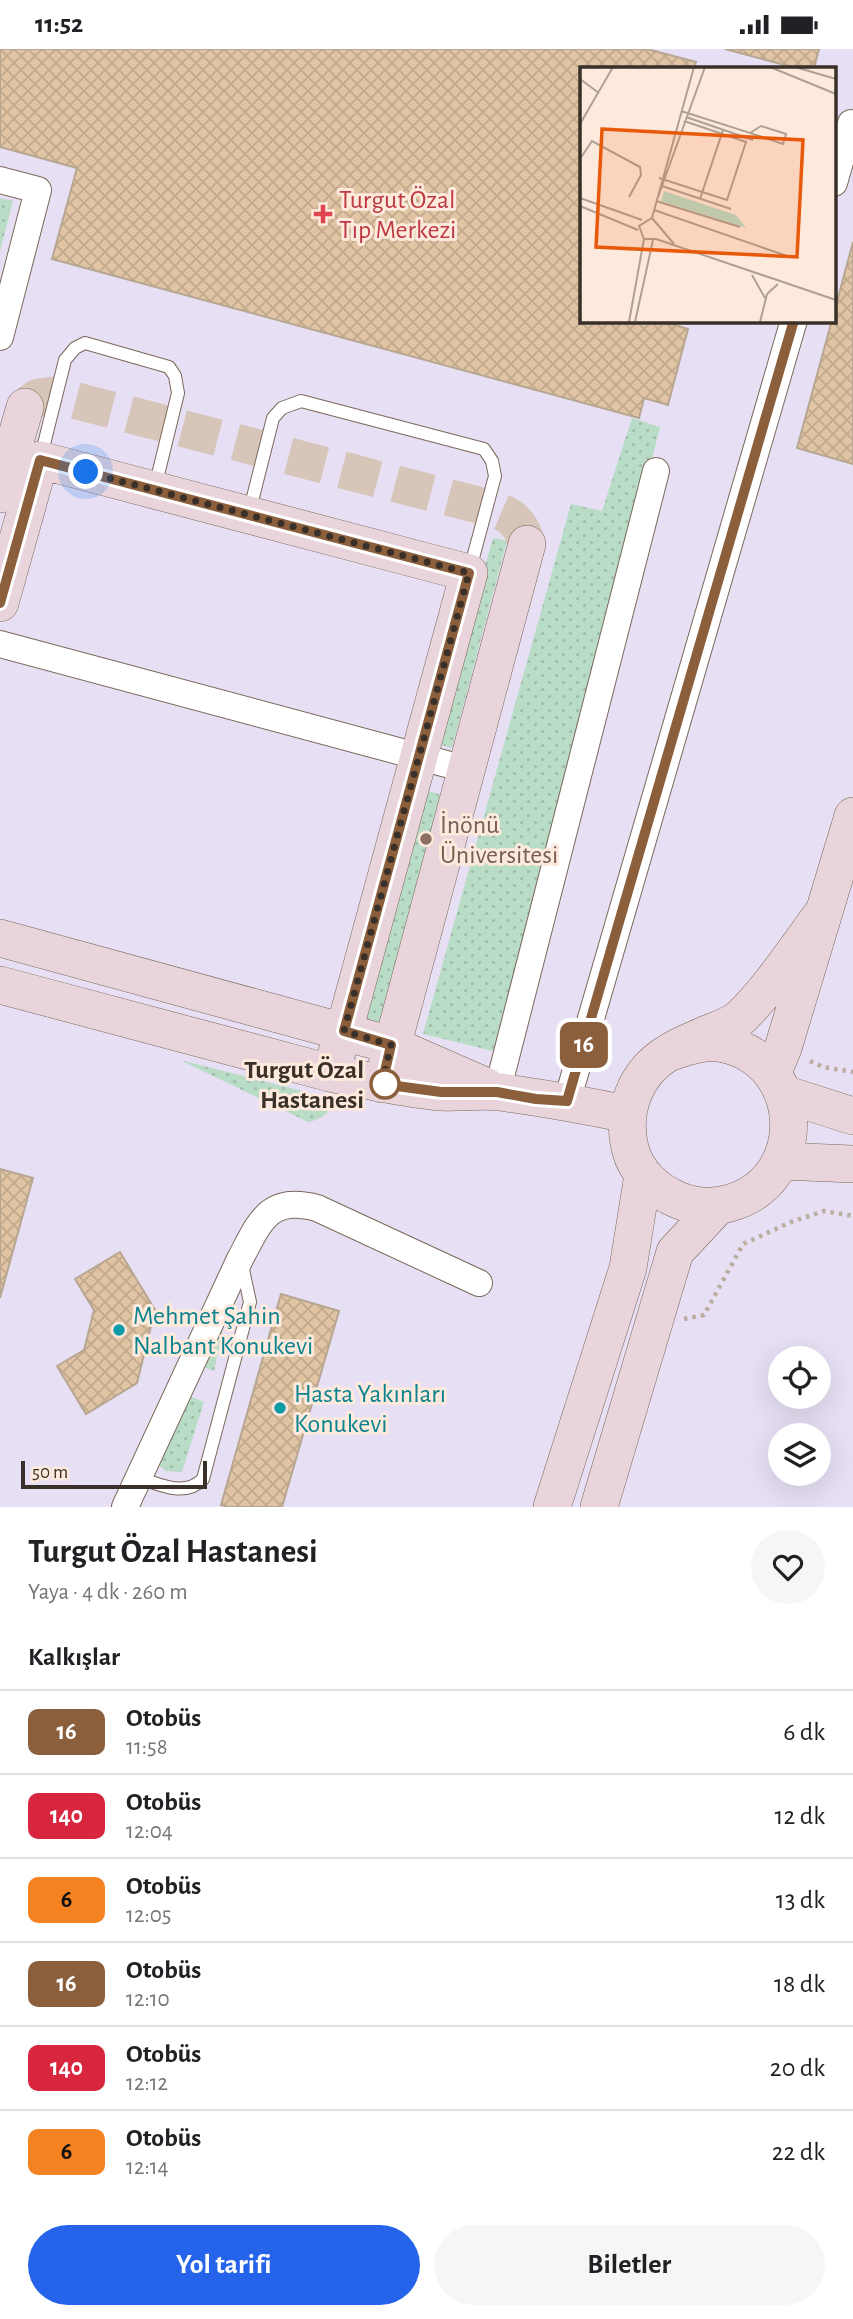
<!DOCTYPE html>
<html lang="tr">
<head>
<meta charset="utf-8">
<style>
  body { margin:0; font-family:"Alegreya Sans",sans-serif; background:#f6f6f6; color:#202124; height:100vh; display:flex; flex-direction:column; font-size:26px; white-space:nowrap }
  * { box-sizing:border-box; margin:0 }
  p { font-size:23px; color:#757577 }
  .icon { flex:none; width:38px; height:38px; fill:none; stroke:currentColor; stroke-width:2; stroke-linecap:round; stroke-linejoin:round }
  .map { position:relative; height:1458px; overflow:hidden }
  .sheet { display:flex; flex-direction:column; background:#fff; flex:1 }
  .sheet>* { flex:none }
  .badge { padding:0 14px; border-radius:10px; font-size:24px; line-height:46px }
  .buttons { position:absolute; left:768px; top:1297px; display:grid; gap:14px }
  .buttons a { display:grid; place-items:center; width:63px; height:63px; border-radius:50%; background:#fff; box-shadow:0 7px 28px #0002; font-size:35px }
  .scale { position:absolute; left:21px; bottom:18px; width:186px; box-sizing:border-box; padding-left:7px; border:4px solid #393029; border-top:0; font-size:19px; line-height:24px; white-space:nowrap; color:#393029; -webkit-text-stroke:5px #fdeadc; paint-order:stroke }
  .you { position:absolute; width:35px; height:35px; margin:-18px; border:5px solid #fff; border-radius:50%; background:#1a73e8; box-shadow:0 0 0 10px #1a73e833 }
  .map>.badge { position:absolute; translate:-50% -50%; box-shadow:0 0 0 4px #fff }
  h2 { padding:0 28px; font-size:26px; line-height:63px }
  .round { display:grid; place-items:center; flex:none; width:74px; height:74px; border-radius:37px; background:#f6f6f6 }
  .head { display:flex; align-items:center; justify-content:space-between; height:119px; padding:0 28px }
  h1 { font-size:33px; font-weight:700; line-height:52px }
  .cta { display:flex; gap:14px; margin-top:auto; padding:14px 28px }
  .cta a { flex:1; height:80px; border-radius:42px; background:#2563eb; color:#fff; font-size:28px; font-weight:700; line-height:80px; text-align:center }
  .cta a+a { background:#f6f6f6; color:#202124 }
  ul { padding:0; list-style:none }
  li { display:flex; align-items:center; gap:21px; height:84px; padding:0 28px; border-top:2px solid #e0e0e0 }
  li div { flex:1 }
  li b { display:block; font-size:26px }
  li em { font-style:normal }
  li .badge { min-width:77px; font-weight:700; text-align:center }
  .status { display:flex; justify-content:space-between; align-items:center; height:49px; padding:0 35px; background:#fff; direction:ltr }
  .status svg { height:19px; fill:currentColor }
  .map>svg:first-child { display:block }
  .education { fill:#e7e0f5; fill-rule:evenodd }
  .grass { fill:url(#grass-dots) }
  .building { fill:url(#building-cross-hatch); stroke:#b7a692; stroke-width:2 }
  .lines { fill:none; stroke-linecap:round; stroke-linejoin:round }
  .secondary-tunnel { stroke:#d6c5b8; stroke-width:37; stroke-dasharray:37 18; stroke-linecap:butt }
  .lane-casing { stroke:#7b6758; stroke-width:14 }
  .street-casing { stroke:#7b6758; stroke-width:28 }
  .secondary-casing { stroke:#7b6758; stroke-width:38 }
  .path { stroke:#bdada1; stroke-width:4.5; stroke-dasharray:3.5 5; stroke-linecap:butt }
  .lane { stroke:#fff; stroke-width:12 }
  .street { stroke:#fff; stroke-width:26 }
  .secondary { stroke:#e8d4da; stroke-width:37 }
  .line-casing { stroke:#fff; stroke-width:16 }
  .line { stroke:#8b5e3c; stroke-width:10 }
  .walk { stroke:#393029; stroke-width:7; stroke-dasharray:0 12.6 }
  .health-dot { fill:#e0444e; stroke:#fdeadc; stroke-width:2.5 }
  .education-dot { fill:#8d6e63; stroke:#fdeadc; stroke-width:2.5 }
  .stop-dot { fill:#fff; stroke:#8b5e3c; stroke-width:3.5 }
  .culture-dot { fill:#0f9aa8; stroke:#fdeadc; stroke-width:2.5 }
  .labels { text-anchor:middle; stroke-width:6; stroke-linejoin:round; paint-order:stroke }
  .health-label { font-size:26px; fill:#be3a42; stroke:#fdeadc; text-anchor:start }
  .education-label { font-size:26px; fill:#785e54; stroke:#fdeadc; text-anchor:start }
  .stop-label { font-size:26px; font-weight:bold; fill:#393029; stroke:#fdeadc; text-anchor:end }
  .culture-label { font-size:26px; fill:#0d838f; stroke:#fdeadc; text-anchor:start }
  .inset-road { fill:none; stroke:#afa094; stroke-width:2 }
  .view { fill:#e8590c; fill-opacity:0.15; stroke:#e8590c; stroke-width:3.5 }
  .inset-edge { fill:none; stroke:#393029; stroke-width:3.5 }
</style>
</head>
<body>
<div class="status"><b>11:52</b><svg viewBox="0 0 49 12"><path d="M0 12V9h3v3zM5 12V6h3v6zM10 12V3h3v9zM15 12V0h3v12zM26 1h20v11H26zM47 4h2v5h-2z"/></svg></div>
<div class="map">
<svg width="853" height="1458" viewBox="0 0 853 1458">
  <defs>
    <pattern id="grass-dots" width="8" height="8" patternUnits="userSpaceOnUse" patternTransform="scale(1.75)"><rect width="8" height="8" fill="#b9dcc6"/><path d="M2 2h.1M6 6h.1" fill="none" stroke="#a0bdaa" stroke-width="1.8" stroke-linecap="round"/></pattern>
    <pattern id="building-cross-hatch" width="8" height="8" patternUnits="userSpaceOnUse" patternTransform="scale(1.75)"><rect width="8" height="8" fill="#e0c4a3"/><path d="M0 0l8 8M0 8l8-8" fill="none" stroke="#c1a98c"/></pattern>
  </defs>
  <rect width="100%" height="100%" fill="#fdeadc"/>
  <path class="education" d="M0,0H853V1458H0ZM582,19H834V271H582ZM780,1309H819V1348H780ZM780,1386H819V1424H780Z"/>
  <path class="grass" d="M0,149L13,152L0,202Z
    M632,369L660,378L501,1004L423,985L571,455L602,462Z
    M493,489L507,492L452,699L435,694Z
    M428,742L449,748L380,987L359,981Z
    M180,1011L334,1050C330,1064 323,1070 308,1073Z
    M229,1253L214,1322L199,1316Z
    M187,1346L204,1353L182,1423L166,1422L157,1415Z"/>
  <path class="building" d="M0,0H647L696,13L694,19H582V271H665V273L688,280L668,356L644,349L639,369L52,210L77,119L0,98Z
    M725,0H819L814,19H796Z
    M853,193V415L797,399L832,271H834V264Z
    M0,1120L33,1129L0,1249Z
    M120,1203L155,1261L137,1334L86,1365L57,1317L84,1301L94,1261L75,1230Z
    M281,1245L339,1262L282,1458H229L221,1456Z"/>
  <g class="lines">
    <path class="secondary-tunnel" d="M25,358L38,348L54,346L493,460C512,465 522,476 527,495"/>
    <g class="lane-casing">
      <path id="lane" d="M41,407L65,311L75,299L85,294L169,318L175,327L178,344L155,438
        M249,464L273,369L282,359L301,352L484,400L492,412L495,427L470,520
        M139,1429C160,1435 184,1449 203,1430L250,1253L242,1216"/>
    </g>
    <g class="street-casing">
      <path id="street" d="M0,131L38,141L0,288
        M834,134L851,74
        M0,595L465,720
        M497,1043L656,422
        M567,1052L794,271
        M125,1458L240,1210C260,1173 268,1146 317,1159L479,1234"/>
    </g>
    <g class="secondary-casing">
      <path id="secondary" d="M0,445L25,358
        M0,554L40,411L469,524L344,982L330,1024
        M0,889L391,996L487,1038
        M0,936L330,1024C366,1031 403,1040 441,1043C460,1044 480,1041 500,1043C542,1049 584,1056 626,1065
        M668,1004C686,998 705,991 724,995C807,1013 811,1131 730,1154C713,1159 695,1158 678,1151C656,1142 636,1124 630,1099C621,1062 635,1024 668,1004C680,996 694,991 707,985C717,981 732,976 740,969C771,939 796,900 822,865
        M772,1025L783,999L853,767
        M382,1035L527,495
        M784,1045L853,1067
        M781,1112L853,1115
        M552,1458L628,1219L643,1126
        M599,1458L675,1203L717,1158"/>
    </g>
    <path class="path" d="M810,1012L823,1018L853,1023
      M684,1270L704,1266L743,1195L791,1173L824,1162L853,1167"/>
    <use href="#lane" class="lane"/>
    <use href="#street" class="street"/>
    <use href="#secondary" class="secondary"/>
  </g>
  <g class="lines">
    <g class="line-casing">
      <path id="line" d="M0,554L40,411L469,524L344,982L391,996L382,1035L441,1043H497L536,1050L567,1052L794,271"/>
    </g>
    <use href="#line" class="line"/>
    <path class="walk" d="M86,423L469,524L344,982L391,996L382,1035H385"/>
  </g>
  <path class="health-dot" d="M319.5 154.5h7v7h7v7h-7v7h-7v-7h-7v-7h7z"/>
  <circle class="education-dot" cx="426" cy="790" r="7"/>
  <circle class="stop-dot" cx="385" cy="1035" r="14"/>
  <g class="culture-dot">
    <circle cx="119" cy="1281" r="7"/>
    <circle cx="280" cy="1359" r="7"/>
  </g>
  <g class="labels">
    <g class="health-label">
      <text x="339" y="159">Turgut Özal<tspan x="339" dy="30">Tıp Merkezi</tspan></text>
    </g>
    <g class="education-label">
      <text x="440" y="784">İnönü<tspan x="440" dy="30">Üniversitesi</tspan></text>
    </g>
    <g class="stop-label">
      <text x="364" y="1029">Turgut Özal<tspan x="364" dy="30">Hastanesi</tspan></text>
    </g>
    <g class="culture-label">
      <text x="133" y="1275">Mehmet Şahin<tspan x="133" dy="30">Nalbant Konukevi</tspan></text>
      <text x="294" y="1353">Hasta Yakınları<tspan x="294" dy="30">Konukevi</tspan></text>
    </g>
  </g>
  <g transform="translate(580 18)">
    <rect width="256" height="256" fill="#fdeadc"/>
    <path d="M84,124L156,148L166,161L81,134Z" fill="#b9dcc6"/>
    <path class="inset-road" d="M190,0L256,27M215,0L256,12M0,12L19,26M101,44L170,66L181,59L206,67L203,77L170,66M106,50L173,73M0,57L33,0M0,92L12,74L60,100L61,108L49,130M79,111L147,133L166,75L104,54M82,119L151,142M78,130L125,0M0,131L62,153M120,132L143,63M76,134L160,160M0,139L58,163M74,143L207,189M72,151L59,159L64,172H76L256,233M72,151L114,0M72,151L94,177M172,208L185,231M49,255L64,172M55,255L73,173M180,255L187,227L198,217"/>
    <path class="view" d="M22,62L223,73L217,190L16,180Z"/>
    <rect width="256" height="256" class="inset-edge"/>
  </g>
</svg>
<div class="buttons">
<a><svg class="icon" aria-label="locate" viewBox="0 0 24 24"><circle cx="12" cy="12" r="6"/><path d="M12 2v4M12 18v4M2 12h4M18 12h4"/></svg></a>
<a><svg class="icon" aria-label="layers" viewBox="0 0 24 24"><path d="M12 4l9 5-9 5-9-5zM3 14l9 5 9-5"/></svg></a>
</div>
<div class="scale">50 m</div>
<div class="you" style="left:86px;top:423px"></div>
<b class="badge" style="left:584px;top:996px;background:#8b5e3c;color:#fff">16</b>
</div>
<section class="sheet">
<div class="head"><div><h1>Turgut Özal Hastanesi</h1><p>Yaya · 4 dk · 260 m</p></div><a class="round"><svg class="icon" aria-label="heart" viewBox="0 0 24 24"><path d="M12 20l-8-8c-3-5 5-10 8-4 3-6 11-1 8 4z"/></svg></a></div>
<h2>Kalkışlar</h2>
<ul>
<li><span class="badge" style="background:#8b5e3c;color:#fff">16</span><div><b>Otobüs</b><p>11:58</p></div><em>6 dk</em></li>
<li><span class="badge" style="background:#d7263d;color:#fff">140</span><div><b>Otobüs</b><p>12:04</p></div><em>12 dk</em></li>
<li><span class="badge" style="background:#f58220;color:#111">6</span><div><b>Otobüs</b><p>12:05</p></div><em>13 dk</em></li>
<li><span class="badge" style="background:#8b5e3c;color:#fff">16</span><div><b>Otobüs</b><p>12:10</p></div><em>18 dk</em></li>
<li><span class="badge" style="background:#d7263d;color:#fff">140</span><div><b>Otobüs</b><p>12:12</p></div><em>20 dk</em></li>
<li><span class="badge" style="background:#f58220;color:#111">6</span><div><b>Otobüs</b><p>12:14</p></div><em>22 dk</em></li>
</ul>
<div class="cta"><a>Yol tarifi</a><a>Biletler</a></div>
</section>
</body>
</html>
